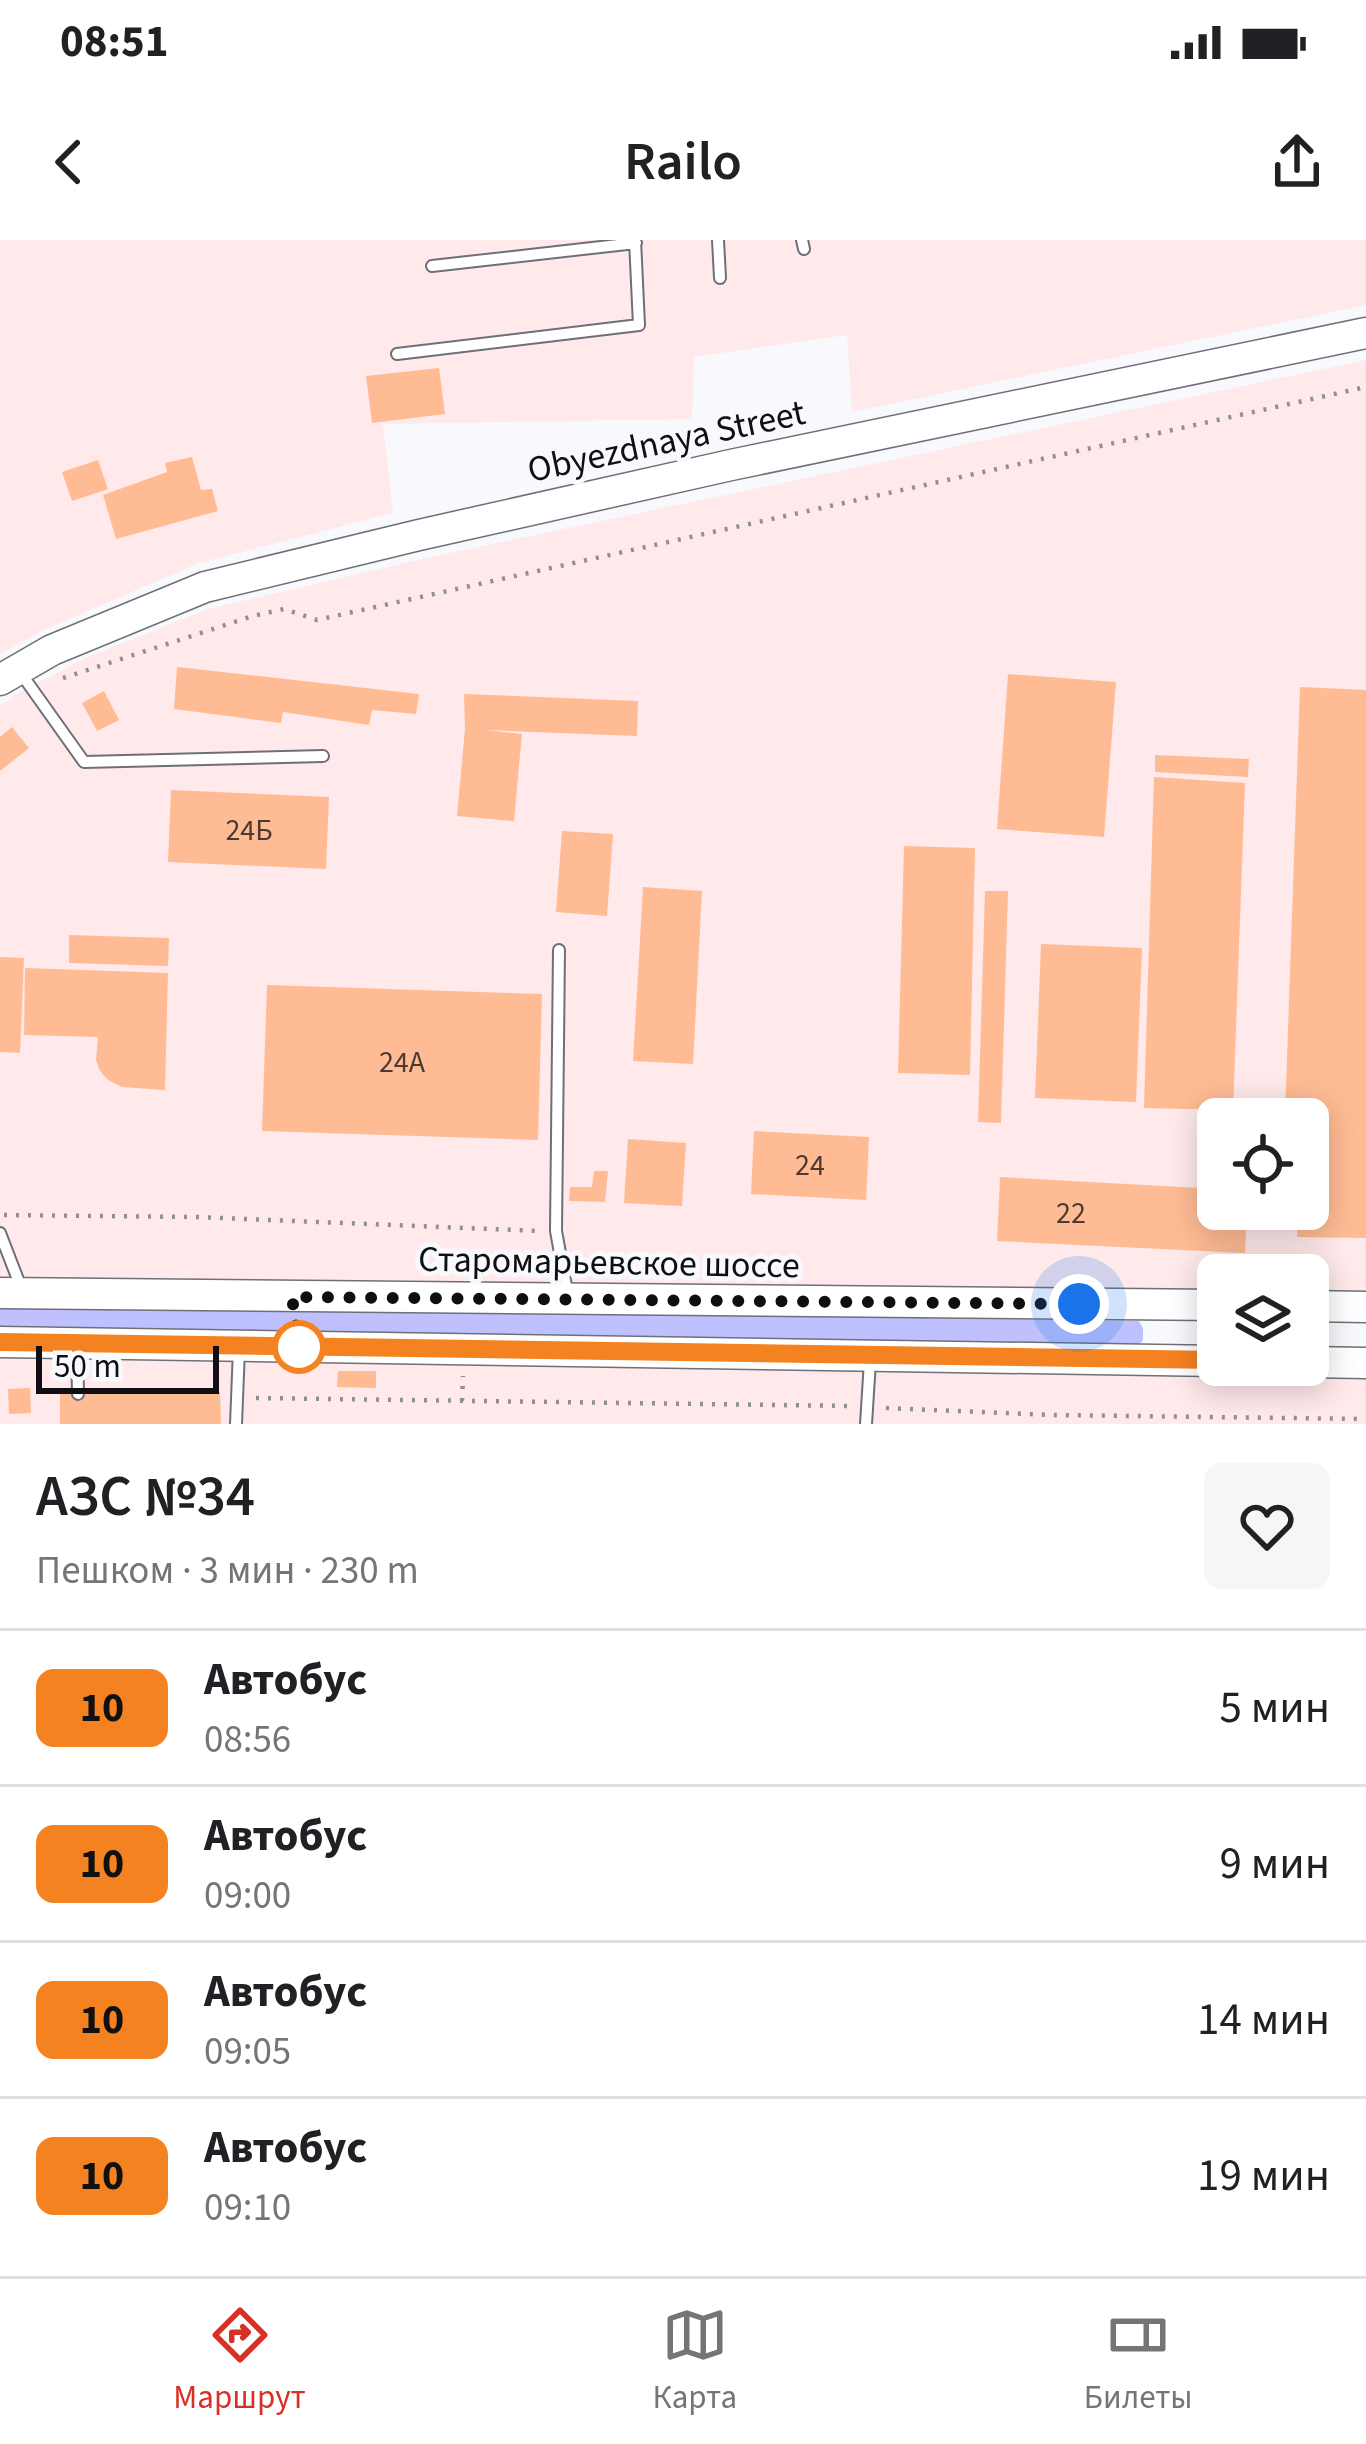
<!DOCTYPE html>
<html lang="ru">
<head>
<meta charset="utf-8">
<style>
  body { margin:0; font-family:"Source Sans 3",sans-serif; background:#f6f6f6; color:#202124; height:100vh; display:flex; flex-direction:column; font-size:45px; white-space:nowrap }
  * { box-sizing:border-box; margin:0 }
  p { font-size:39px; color:#757577 }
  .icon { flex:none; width:66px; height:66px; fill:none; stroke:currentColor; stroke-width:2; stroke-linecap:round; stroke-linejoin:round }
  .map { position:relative; height:1184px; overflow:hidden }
  .side { display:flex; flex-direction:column; background:#fff; flex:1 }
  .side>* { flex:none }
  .badge { padding:0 24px; border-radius:18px; font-size:42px; line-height:78px }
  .fabs { position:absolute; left:1197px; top:858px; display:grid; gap:24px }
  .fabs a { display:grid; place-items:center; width:132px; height:132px; border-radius:18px; background:#fff; box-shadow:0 6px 30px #0003; font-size:60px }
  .scale { position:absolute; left:36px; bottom:30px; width:183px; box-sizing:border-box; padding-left:12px; border:6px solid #0f0f13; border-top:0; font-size:33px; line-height:42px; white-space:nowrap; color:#0f0f13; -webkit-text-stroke:9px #f8f9fd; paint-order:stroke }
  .you { position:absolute; width:60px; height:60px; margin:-30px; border:9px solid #fff; border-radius:50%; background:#1a73e8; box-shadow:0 0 0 18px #1a73e833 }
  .map>.badge { position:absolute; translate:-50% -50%; box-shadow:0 0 0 6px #fff }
  .round { display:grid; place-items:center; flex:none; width:126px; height:126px; border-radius:18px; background:#f6f6f6 }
  .headline { display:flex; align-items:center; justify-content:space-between; height:204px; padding:0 36px }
  h1 { font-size:57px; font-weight:600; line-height:90px }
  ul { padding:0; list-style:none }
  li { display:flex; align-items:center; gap:36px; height:156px; padding:0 36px; border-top:3px solid #e0e0e0 }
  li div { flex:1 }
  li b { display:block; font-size:45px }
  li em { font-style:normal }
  li .badge { min-width:132px; font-weight:700; text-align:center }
  .status { display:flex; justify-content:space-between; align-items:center; height:84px; padding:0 60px; background:#fff; direction:ltr }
  .status svg { height:33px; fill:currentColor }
  header { display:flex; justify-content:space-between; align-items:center; height:156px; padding:0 36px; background:#fff; font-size:54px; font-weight:600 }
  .tab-bar { display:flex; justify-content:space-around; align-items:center; height:168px; border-top:3px solid #e0e0e0; background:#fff; font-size:33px; color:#757577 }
  .tab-bar a { display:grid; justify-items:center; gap:6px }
  .tab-bar .on { color:#d93025 }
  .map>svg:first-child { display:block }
  .industrial { fill:#ffe9eb; fill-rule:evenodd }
  .green { fill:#bfc1fe }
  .building { fill:#ffbc94 }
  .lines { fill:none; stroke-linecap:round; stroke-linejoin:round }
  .lane-casing { stroke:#6e6f79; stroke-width:14 }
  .primary-casing { stroke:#6e6f79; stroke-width:33 }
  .path { stroke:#8f9094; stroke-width:4.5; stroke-dasharray:3 9; stroke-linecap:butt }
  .lane { stroke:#fff; stroke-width:10 }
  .primary { stroke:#fff; stroke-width:30 }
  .line-casing { stroke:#fff; stroke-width:27 }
  .line { stroke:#f58220; stroke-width:18 }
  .walk { stroke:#0f0f13; stroke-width:12; stroke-dasharray:0 21.6 }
  .stop-dot { fill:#fff; stroke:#f58220; stroke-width:6 }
  .labels { text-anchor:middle; stroke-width:10; stroke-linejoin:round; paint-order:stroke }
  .number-label { font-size:30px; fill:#4b3a33 }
  .street-label { font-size:36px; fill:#0f0f13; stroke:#f8f9fd }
</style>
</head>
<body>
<div class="status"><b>08:51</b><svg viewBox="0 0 49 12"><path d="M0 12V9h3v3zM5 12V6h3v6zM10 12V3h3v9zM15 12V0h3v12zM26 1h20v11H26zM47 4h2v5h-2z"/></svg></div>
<header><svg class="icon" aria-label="back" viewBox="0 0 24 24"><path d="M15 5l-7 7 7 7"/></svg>Railo<svg class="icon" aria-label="share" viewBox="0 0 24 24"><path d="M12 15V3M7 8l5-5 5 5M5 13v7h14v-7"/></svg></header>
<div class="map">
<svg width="1366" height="1184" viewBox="0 0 1366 1184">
  <rect width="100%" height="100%" fill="#f8f9fd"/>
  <path class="industrial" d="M0,0H1366V65L852,172L847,95L694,117L692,179L383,184L393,273L199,323L42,391L0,414Z
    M1366,120V1058L1308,1057V1035H1218V1056L0,1042V466L17,454L87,417L208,369L435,316ZM1218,879H1308V969H1218Z
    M0,1113L1366,1136V1184H0Z"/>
  <path class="green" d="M0,1065L1139,1081L1143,1088V1100L1139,1105L0,1089Z"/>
  <path class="building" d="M439,128L445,174L372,183L366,136Z
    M192,217L201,250L212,249L218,271L116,299L103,255L167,232L165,223Z
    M98,220L108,249L72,261L62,232Z
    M177,427L419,454L416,474L372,470L369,485L283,472L281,483L174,469Z
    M1008,434L1116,442L1104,597L997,589Z
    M1300,447L1366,450V998L1297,997L1298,969H1308V879L1285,875Z
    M104,451L119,480L97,491L82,463Z
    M464,454L638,461L637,496L485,490L522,494L514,581L457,576L465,489Z
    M12,487L29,508L0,531V497Z
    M1155,515L1249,519L1248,537L1155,532Z
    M1154,537L1245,543L1233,870L1144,868Z
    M171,550L329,557L326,629L168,622Z
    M562,591L613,594L607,676L556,672Z
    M904,606L975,608L970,835L898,833Z
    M643,647L702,651L693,824L633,821Z
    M985,651H1008L1001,883L978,882Z
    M69,695L169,698L168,726L69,723Z
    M1041,704L1142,708L1136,862L1035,858Z
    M0,717L24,718L20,813L0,812Z
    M25,728L168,733L165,850L122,847L108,840L100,831L96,820L98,797L24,795Z
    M267,745L542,754L538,900L262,891Z
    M754,891L869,897L866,960L751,954Z
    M628,899L686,903L682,966L624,963Z
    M594,931H608L605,962L569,961L570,947H592Z
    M1000,937L1218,949V969H1247L1245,1013L997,1001Z
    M338,1131H376V1148L337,1147Z
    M30,1148L31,1173L9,1174L8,1149Z
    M220,1152L221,1184H60V1154Z"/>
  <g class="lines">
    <g class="lane-casing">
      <path id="lane" d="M718,0L720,38
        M802,0L804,9
        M432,26L636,3
        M397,114L639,85L635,0
        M20,432L84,522L323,516
        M559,710L556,991L568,1057
        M0,993L22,1050
        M77,1107L78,1154
        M236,1184L239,1109
        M866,1184L870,1121"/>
    </g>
    <g class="primary-casing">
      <path id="primary" d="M0,440L52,410L205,347L419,295L731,225L1366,93
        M0,1053L1218,1065
        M1308,1066L1366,1067
        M0,1102L1218,1121
        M1308,1122L1366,1123"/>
    </g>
    <path class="path" d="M63,438L253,376L284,369L317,380L1366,147
      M4,975L196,977L539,991
      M256,1158L851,1166
      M462,1161L463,1136
      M886,1168L1053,1175L1366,1179"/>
    <use href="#lane" class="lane"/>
    <use href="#primary" class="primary"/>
  </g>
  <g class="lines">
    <g class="line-casing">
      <path id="line" d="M0,1102L1218,1120"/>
    </g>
    <use href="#line" class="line"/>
    <path class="walk" d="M299,1107L292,1057L1079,1064"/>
  </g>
  <circle class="stop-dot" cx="299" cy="1107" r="24"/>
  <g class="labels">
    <g class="number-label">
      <text x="249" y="600">24Б</text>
      <text x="402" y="832">24А</text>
      <text x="810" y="935">24</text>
      <text x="1071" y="983">22</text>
    </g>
    <g class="street-label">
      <text transform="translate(666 200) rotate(-12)" y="13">Obyezdnaya Street</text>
      <text transform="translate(609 1021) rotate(1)" y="13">Старомарьевское шоссе</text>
    </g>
  </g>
</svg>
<div class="fabs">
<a><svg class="icon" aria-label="locate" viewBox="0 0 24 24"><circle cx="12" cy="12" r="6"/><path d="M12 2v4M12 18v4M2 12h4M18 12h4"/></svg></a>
<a><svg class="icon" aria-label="layers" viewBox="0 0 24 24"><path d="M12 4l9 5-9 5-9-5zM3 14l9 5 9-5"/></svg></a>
</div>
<div class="scale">50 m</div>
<div class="you" style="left:1079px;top:1064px"></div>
</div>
<section class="side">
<div class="headline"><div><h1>АЗС №34</h1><p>Пешком · 3 мин · 230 m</p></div><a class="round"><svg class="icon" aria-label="heart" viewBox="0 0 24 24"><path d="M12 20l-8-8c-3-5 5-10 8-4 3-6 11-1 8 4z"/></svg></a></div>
<ul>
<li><span class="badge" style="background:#f58220;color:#111">10</span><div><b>Автобус</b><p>08:56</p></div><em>5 мин</em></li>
<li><span class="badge" style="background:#f58220;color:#111">10</span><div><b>Автобус</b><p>09:00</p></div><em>9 мин</em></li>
<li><span class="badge" style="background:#f58220;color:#111">10</span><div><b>Автобус</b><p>09:05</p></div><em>14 мин</em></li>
<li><span class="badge" style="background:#f58220;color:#111">10</span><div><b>Автобус</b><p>09:10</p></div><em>19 мин</em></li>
</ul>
</section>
<nav class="tab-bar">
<a class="on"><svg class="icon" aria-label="directions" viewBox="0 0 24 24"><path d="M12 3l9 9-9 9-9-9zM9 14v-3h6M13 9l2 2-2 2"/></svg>Маршрут</a>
<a><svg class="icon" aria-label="map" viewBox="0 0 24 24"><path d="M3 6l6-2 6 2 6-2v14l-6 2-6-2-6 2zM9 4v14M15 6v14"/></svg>Карта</a>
<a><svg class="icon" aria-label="tickets" viewBox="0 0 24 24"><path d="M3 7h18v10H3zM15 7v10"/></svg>Билеты</a>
</nav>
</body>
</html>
